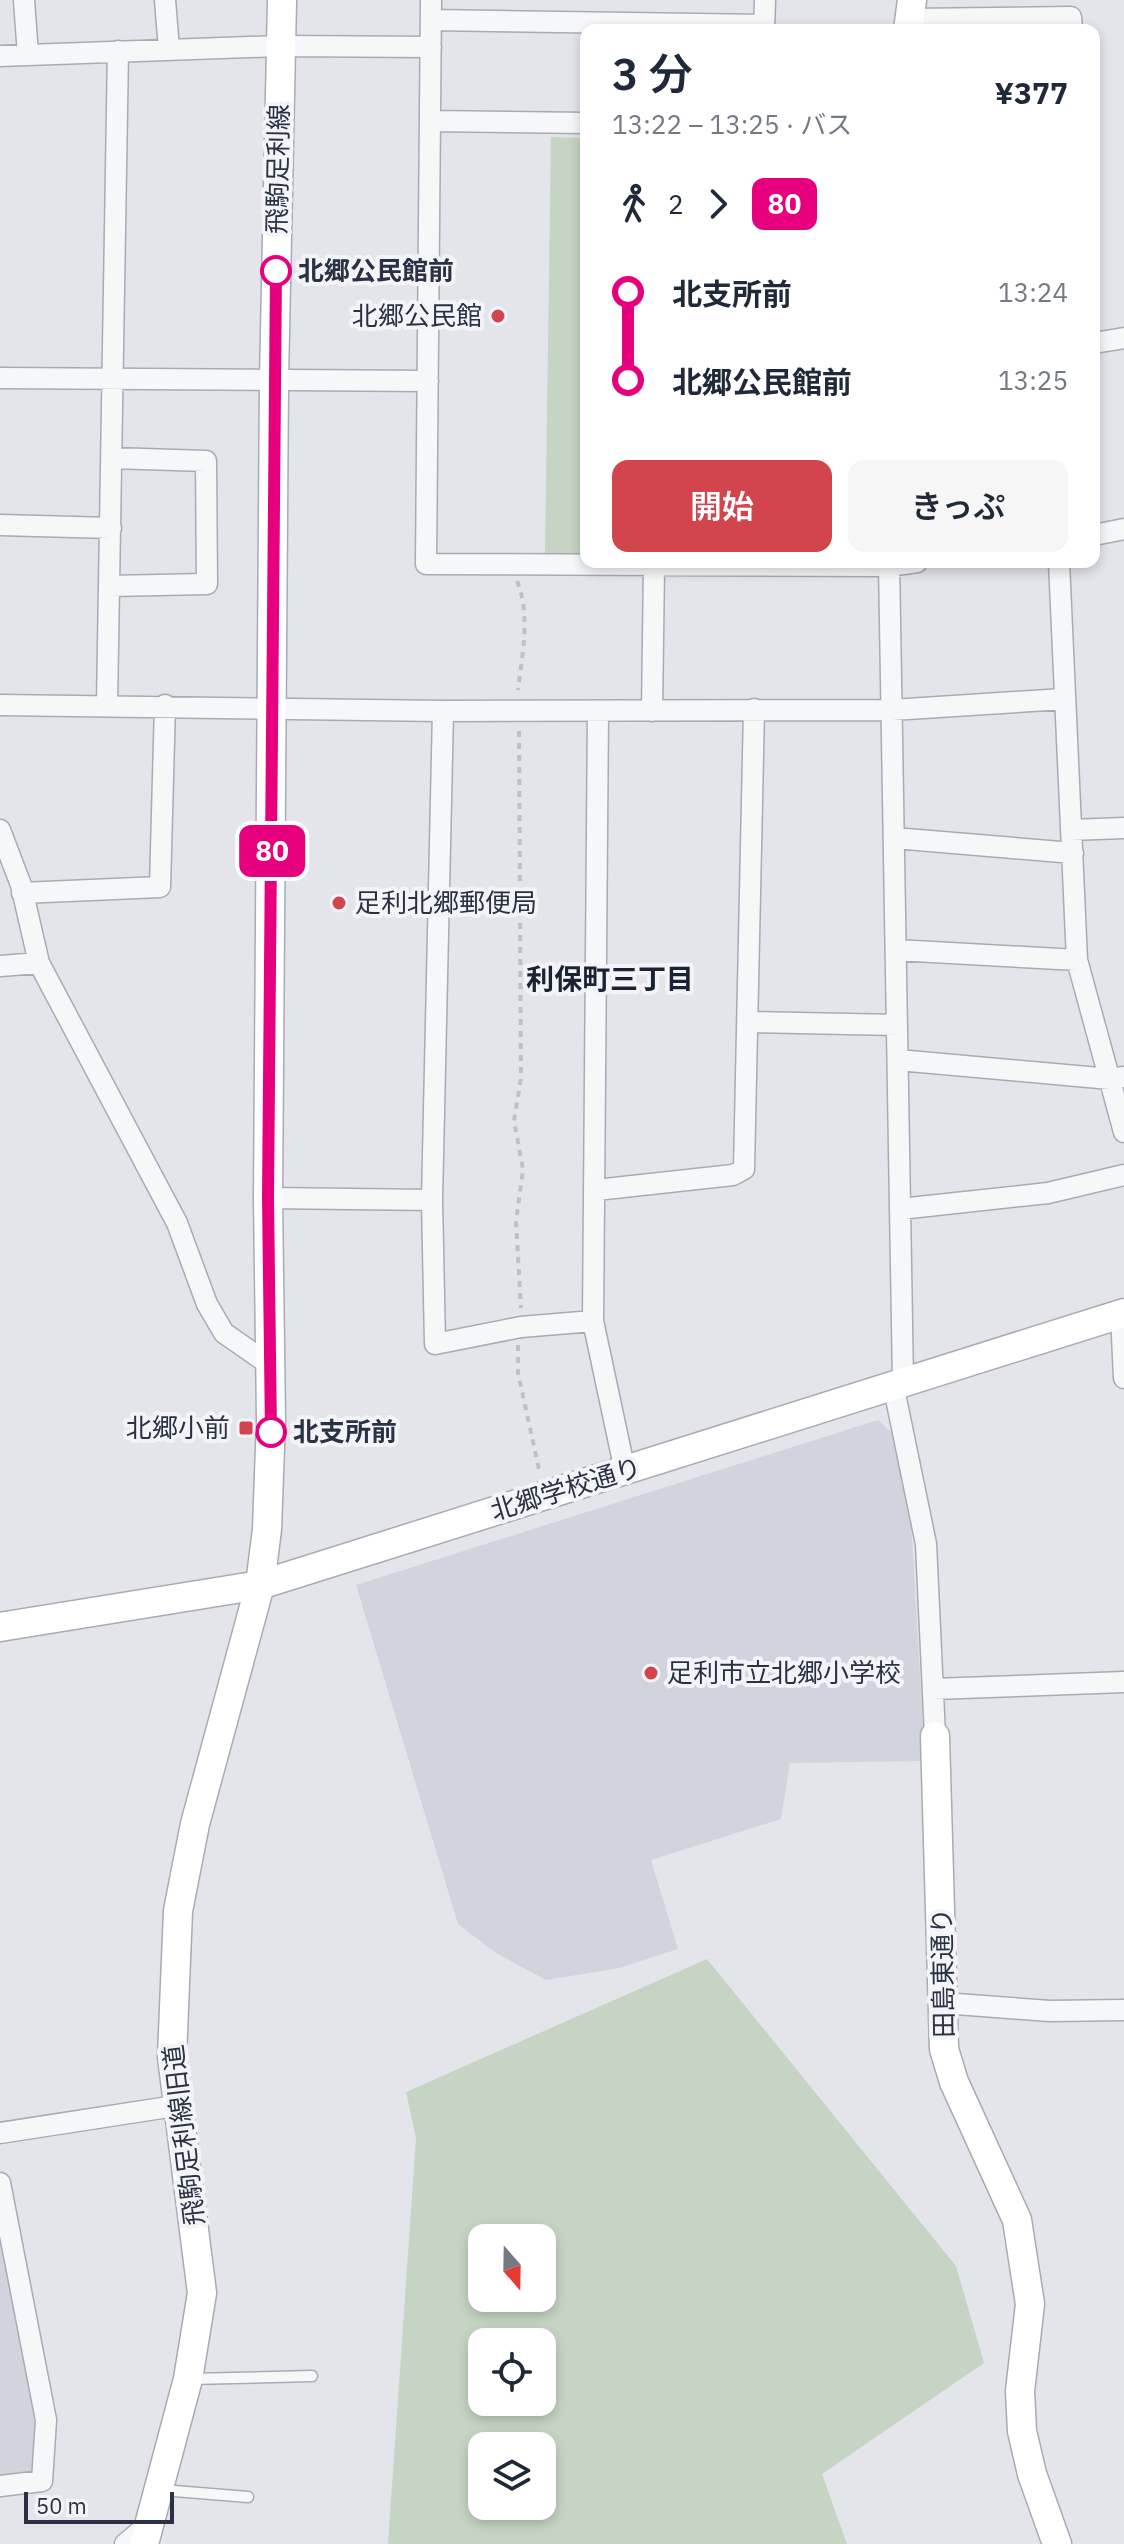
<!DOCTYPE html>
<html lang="ja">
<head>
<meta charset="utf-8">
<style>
  body { margin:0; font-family:"IBM Plex Sans","Noto Sans JP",sans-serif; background:#f6f6f7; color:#1f2937; height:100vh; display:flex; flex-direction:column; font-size:30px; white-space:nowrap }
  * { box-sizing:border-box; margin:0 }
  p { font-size:26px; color:#747a83 }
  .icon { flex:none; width:44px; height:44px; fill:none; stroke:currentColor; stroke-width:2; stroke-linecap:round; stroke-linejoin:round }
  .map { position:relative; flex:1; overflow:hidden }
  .panel { position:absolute; left:580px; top:24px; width:520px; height:544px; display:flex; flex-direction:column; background:#fff; border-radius:16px; box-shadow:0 4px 12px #0003 }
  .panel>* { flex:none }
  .badge { padding:0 16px; border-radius:12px; font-size:28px; line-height:52px }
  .needle { width:52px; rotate:160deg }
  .buttons { position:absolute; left:468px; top:2224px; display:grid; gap:16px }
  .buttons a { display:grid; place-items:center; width:88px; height:88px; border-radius:16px; background:#fff; box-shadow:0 4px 12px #0003; font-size:40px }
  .scale { position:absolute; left:24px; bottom:20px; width:150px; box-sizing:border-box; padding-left:8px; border:4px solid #2a3144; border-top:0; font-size:22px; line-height:28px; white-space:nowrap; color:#2a3144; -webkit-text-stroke:6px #f3f4f8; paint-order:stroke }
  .map>.badge { position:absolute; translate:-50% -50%; box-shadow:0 0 0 4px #fff }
  .legs { display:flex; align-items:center; gap:12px; height:88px; padding:0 32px; font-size:26px }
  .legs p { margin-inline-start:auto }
  .overview { display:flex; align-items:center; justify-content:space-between; height:136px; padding:0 32px }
  h1 { font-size:44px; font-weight:600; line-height:60px }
  .action { display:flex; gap:16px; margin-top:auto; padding:16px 32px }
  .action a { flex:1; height:92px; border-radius:16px; background:#d3454d; color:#fff; font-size:32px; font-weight:600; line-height:92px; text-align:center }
  .action a+a { background:#f6f6f7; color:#1f2937 }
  ul { padding:0 32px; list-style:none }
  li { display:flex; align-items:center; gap:28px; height:88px; font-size:30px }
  li i { display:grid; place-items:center; width:12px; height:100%; margin:0 10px; background:currentColor }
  li i::after { content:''; width:20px; height:20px; margin:-10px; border:6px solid; border-radius:50%; background:#fff }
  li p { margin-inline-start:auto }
  li:first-child i { background:linear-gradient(#0000 50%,currentColor 0) }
  li:last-child i { background:linear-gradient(currentColor 50%,#0000 0) }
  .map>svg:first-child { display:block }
  .built { fill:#d1d4dd }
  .green { fill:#c6d5c3; fill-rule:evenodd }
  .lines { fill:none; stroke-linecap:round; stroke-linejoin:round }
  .lane-casing { stroke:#a8abb6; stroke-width:13 }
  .street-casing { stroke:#a8abb6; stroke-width:23 }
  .secondary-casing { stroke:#a8abb6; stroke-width:31 }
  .path { stroke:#bdc0c6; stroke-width:4; stroke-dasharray:6 6; stroke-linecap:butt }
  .lane { stroke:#f6f7f9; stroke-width:10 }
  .street { stroke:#f6f7f9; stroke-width:20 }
  .secondary { stroke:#fff; stroke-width:28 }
  .line-1-casing { stroke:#fff; stroke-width:18 }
  .line-1 { stroke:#e6007e; stroke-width:12 }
  .stop-1-dot { fill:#fff; stroke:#e6007e; stroke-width:4 }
  .poi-dot { fill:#d3454d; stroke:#f3f4f8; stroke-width:3 }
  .labels { text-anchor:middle; stroke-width:8; stroke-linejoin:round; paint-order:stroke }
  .street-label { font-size:26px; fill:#2a3144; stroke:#f3f4f8 }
  .stop-label { font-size:26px; font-weight:bold; fill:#2a3144; stroke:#f3f4f8; text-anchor:start }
  .poi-label { font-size:26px; fill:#2a3144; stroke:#f3f4f8; text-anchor:end }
  .neighbourhood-label { font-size:28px; font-weight:bold; fill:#1c2235; stroke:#f3f4f8 }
</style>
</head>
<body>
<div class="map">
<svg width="1124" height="2544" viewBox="0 0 1124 2544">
  <rect width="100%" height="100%" fill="#e3e5eb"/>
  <path class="built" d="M878,1420L893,1434L911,1520L925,1761L790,1763L781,1819L651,1860L678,1949L619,1968L546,1980L496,1953L458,1924L356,1585Z
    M0,2232L36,2427L32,2472L0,2475Z"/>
  <path class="green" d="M551,137L586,138V554H545Z
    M707,1959L956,2266L984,2363L822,2474L847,2544H388L416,2138L406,2092ZM482,2238H542V2298H482ZM482,2342H542V2402H482ZM482,2446H542V2506H482Z"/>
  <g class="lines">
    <g class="lane-casing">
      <path id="lane" d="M190,2379L312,2376
        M162,2490L248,2497"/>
    </g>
    <g class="street-casing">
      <path id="street" d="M24,0L28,55
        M165,0L169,49
        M431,0L426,564L889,566L917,562
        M910,19L1071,17L1072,30
        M431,20L764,25
        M764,30L765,0
        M0,56L280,46L431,47
        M430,121L586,123
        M1094,343L1124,338
        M0,378L428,381
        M0,525L111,528
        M1094,535L1124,529
        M889,562L903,1382
        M1059,562L1077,960L1124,1132
        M110,586L207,584L206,461L112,458
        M0,705L443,711L892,710L1063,699
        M107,705L118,51
        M443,711L432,1200L435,1344L521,1327L593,1321
        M598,711L593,1321L625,1471
        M652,711L654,567
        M0,830L21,885L39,963L177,1223L207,1304L224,1333L270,1365
        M1071,830L1124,828
        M894,838L1073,853
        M22,893L160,887L165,705
        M896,950L1077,960
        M0,966L39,963
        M750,1022L897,1025
        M898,1060L1110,1079L1124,1077
        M596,1190L733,1175L744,1169L754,709
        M268,1198L432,1200
        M900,1209L1048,1193L1124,1175
        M1121,1314L1124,1378
        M893,1384L926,1544L935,1736
        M933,1689L1124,1682
        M943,2003L1050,2011L1124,2010
        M0,2133L175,2106
        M0,2183L46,2420L42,2481L0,2486
        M125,2544L150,2523"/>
    </g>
    <g class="secondary-casing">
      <path id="secondary" d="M908,30L912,0
        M0,1627L260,1585L1124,1313
        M935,1736L944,2049L954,2082L1017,2220L1030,2304L1020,2391L1022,2431L1032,2474L1057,2544
        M144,2544L188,2379L202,2293L172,2057L178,1911L195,1824L260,1585L267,1529L271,1420L268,1198L274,380L282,0"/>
    </g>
    <path class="path" d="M517,581C531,615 522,655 518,690
      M519,731L521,1078L514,1121L523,1169L516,1222L521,1308
      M518,1345V1373L540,1474"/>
    <use href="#lane" class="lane"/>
    <use href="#street" class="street"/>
    <use href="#secondary" class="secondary"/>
  </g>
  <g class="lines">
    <g class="line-1-casing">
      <path id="line-1" d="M271,1432L268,1198L276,271"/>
    </g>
    <use href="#line-1" class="line-1"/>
  </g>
  <g class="stop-1-dot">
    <circle cx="276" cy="271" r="14"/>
    <circle cx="271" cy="1432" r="14"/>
  </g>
  <g class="poi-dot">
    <circle cx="498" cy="316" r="8"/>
    <circle cx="339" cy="903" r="8"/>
    <rect x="238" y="1420" width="16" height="16" rx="4"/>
    <circle cx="651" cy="1673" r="8"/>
  </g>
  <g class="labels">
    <g class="street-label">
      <text transform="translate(278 169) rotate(-89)" y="9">飛駒足利線</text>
      <text transform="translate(566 1489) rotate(-17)" y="9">北郷学校通り</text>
      <text transform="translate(943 1973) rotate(-91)" y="9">田島東通り</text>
      <text transform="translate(184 2135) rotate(-97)" y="9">飛駒足利線旧道</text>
    </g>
    <g class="stop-label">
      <text x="298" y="280">北郷公民館前</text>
      <text x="293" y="1441">北支所前</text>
    </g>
    <g class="poi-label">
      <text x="482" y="325">北郷公民館</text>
      <text x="355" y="912" text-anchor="start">足利北郷郵便局</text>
      <text x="230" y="1437">北郷小前</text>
      <text x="667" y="1682" text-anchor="start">足利市立北郷小学校</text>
    </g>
    <g class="neighbourhood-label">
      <text x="610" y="989">利保町三丁目</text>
    </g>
  </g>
</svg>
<div class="buttons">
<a><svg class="needle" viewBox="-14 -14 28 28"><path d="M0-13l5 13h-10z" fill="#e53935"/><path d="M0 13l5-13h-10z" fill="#747a83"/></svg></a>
<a><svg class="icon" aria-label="locate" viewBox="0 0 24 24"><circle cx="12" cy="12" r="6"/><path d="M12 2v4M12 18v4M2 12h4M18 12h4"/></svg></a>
<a><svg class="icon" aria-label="layers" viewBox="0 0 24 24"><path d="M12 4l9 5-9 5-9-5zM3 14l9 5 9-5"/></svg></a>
</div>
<div class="scale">50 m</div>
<b class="badge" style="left:272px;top:851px;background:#e6007e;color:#fff">80</b>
<section class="panel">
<div class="overview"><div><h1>3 分</h1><p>13:22 – 13:25 · バス</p></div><b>¥377</b></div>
<div class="legs"><svg class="icon" aria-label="walk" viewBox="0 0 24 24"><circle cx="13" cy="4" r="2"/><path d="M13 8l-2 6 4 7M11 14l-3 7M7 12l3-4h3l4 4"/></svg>2<svg class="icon" aria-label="forward" viewBox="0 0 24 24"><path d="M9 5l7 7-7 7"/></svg><b class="badge" style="background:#e6007e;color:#fff">80</b></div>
<ul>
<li><i style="color:#e6007e"></i><b>北支所前</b><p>13:24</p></li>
<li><i style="color:#e6007e"></i><b>北郷公民館前</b><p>13:25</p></li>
</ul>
<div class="action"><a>開始</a><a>きっぷ</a></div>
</section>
</div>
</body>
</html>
